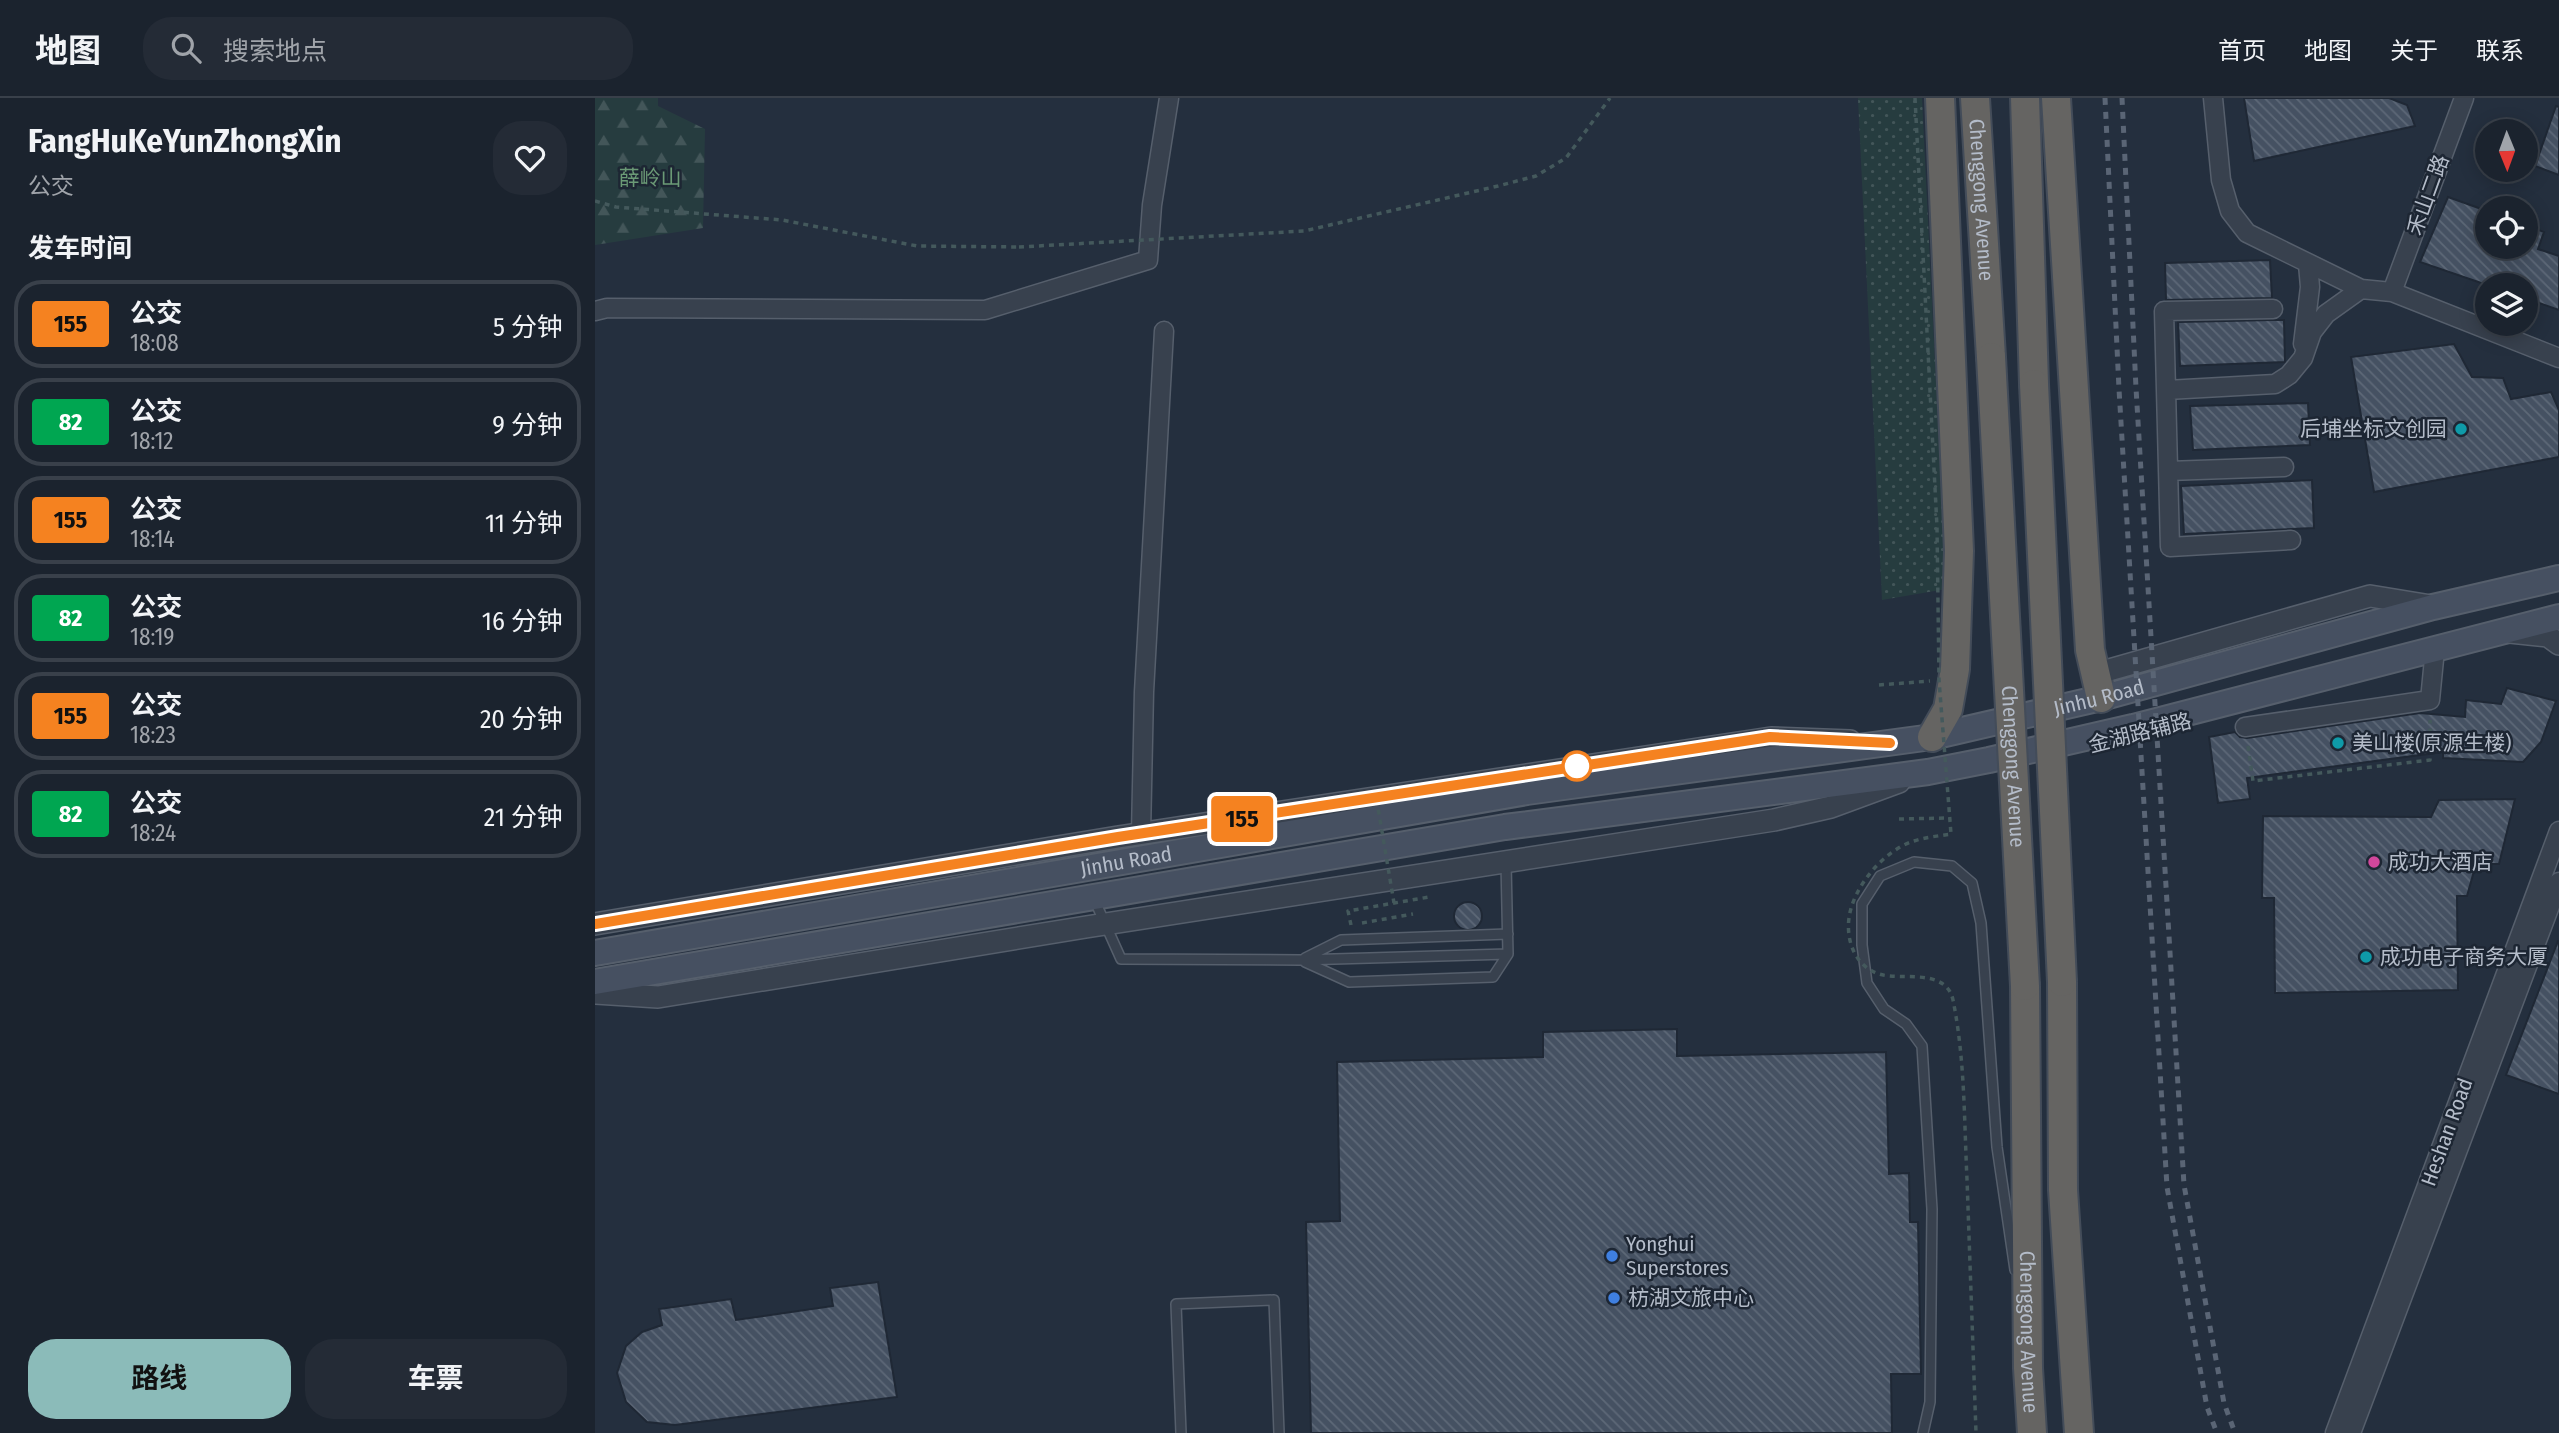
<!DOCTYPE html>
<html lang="zh">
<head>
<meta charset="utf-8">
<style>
  body { margin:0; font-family:"Fira Sans Condensed","Noto Sans SC",sans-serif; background:#242b36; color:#f1f3f6; height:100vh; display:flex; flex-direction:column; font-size:26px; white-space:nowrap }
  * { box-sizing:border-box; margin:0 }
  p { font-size:23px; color:#a0a4aa }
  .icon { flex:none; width:38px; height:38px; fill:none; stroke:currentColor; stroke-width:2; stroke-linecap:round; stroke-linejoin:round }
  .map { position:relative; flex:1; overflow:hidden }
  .panel { display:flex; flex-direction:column; background:#1b232e; width:595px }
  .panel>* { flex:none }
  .badge { padding:0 14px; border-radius:5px; font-size:24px; line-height:46px }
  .needle { width:46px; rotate:179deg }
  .fabs { position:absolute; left:1880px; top:21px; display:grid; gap:14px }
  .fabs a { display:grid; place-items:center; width:63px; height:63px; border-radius:50%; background:#1b232e; box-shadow:0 4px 18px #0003,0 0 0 2px #39404a; font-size:35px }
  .map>.badge { position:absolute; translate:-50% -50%; box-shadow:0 0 0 4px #fff }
  h2 { padding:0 28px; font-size:26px; line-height:63px }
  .round { display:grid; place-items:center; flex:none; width:74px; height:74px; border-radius:28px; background:#242b36 }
  .head { display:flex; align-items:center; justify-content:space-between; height:119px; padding:0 28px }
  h1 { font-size:33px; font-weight:700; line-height:52px }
  .button { display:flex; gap:14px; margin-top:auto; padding:14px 28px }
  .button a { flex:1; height:80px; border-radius:28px; background:#8bbbb9; color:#111; font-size:28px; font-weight:700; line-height:80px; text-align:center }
  .button a+a { background:#242b36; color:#f1f3f6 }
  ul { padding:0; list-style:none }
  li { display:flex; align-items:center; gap:21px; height:88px; margin:0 14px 10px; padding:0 14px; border:4px solid #39404a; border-radius:28px }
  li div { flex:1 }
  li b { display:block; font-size:26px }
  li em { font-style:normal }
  li .badge { min-width:77px; font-weight:700; text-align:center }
  header { display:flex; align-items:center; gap:42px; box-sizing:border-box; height:98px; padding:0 35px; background:#1b232e; border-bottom:2px solid #39404a }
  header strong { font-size:33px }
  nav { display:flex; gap:38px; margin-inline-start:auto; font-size:24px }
  .search { width:490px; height:63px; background:#242b36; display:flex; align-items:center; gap:18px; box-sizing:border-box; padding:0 24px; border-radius:28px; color:#a0a4aa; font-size:26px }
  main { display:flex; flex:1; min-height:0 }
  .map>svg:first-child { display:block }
  .forest { fill:url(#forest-firs) }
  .park { fill:url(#park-dots) }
  .building { fill:url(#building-back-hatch); stroke:#1f2835; stroke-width:2 }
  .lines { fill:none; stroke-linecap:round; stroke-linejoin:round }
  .service-casing { stroke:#565f6c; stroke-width:12 }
  .minor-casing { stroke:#565f6c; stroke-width:21 }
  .tertiary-casing { stroke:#565f6c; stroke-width:24 }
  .secondary-casing { stroke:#565f6c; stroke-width:28 }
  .trunk-casing { stroke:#434c59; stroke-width:32 }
  .path { stroke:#44595c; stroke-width:3.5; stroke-dasharray:5 5; stroke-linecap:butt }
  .service { stroke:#38414e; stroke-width:9 }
  .minor { stroke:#38414e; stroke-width:18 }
  .tertiary { stroke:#38414e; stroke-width:21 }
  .secondary { stroke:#465061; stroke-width:24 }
  .trunk { stroke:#656462; stroke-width:28 }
  .rail { stroke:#5a6575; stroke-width:5; stroke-dasharray:7 7; stroke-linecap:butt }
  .trunk-bridge-casing { stroke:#434c59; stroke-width:32; stroke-linecap:butt }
  .path-bridge { stroke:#44595c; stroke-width:3.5; stroke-dasharray:5 5; stroke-linecap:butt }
  .trunk-bridge { stroke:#656462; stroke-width:28 }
  .line-casing { stroke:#fff; stroke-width:16 }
  .line { stroke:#f58220; stroke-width:10 }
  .culture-dot { fill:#0f9aa8; stroke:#1d2633; stroke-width:2.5 }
  .stop-dot { fill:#fff; stroke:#f58220; stroke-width:3.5 }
  .hotel-dot { fill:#d1479c; stroke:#1d2633; stroke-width:2.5 }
  .shop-dot { fill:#3f7fe0; stroke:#1d2633; stroke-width:2.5 }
  .labels { text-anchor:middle; stroke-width:5; stroke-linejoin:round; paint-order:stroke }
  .park-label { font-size:21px; fill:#6b9a76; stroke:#1d2633 }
  .street-label { font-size:21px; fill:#b4bcc9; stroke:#1d2633 }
  .poi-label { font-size:21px; fill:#b4bcc9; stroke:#1d2633; text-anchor:start }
</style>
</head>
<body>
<header>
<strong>地图</strong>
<div class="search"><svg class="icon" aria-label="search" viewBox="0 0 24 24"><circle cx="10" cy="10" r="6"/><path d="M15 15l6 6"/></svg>搜索地点</div>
<nav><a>首页</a><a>地图</a><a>关于</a><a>联系</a></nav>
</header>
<main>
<section class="panel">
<div class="head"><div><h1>FangHuKeYunZhongXin</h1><p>公交</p></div><a class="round"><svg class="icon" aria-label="heart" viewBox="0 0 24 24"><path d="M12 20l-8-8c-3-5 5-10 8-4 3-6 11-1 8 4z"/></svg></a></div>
<h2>发车时间</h2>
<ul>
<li><span class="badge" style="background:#f58220;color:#111">155</span><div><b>公交</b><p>18:08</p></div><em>5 分钟</em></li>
<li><span class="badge" style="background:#00a651;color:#fff">82</span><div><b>公交</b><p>18:12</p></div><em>9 分钟</em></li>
<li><span class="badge" style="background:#f58220;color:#111">155</span><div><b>公交</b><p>18:14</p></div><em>11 分钟</em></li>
<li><span class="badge" style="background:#00a651;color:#fff">82</span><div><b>公交</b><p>18:19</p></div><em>16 分钟</em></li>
<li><span class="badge" style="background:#f58220;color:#111">155</span><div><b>公交</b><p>18:23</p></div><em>20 分钟</em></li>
<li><span class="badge" style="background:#00a651;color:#fff">82</span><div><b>公交</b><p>18:24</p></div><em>21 分钟</em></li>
</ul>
<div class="button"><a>路线</a><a>车票</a></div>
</section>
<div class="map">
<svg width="1964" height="1335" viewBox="0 0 1964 1335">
  <defs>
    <pattern id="forest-firs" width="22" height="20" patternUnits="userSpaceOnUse" patternTransform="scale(1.75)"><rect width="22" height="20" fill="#263c3f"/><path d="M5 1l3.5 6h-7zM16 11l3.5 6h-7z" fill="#435659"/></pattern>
    <pattern id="park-dots" width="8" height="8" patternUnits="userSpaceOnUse" patternTransform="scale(1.75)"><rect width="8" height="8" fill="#263c3f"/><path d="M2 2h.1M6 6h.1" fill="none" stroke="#435659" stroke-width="1.8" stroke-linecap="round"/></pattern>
    <pattern id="building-back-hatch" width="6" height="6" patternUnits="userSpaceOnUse" patternTransform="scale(1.75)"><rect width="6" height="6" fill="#455162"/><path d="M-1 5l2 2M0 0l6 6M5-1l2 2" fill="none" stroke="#5d6877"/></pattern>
  </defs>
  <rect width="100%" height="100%" fill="#242f3e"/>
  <path class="forest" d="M0,0H63V8L110,31L108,130L0,147Z"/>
  <path class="park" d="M1263,0H1327L1351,491L1287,502Z"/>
  <path class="building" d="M1649,0H1794L1812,7L1820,28L1659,63Z
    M1961,8L1964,9V77L1940,68Z
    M1853,99L1892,113V149H1930V127L1949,134L1943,151L1964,158V212L1930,200V187H1892L1825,164Z
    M1675,162L1677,200L1571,202L1570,165Z
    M1677,222H1689L1690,264L1585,268L1583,224Z
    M1859,246L1877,279L1908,280L1916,301L1956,294L1964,312V359L1779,394L1756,259Z
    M1713,305L1715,347L1598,352L1595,308Z
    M1717,382L1719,430L1589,436L1586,388Z
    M1912,590L1961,603L1946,644L1928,664L1848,660V654L1652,680L1655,701L1623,705L1614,639L1640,634L1645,639L1652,640L1825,615L1870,619L1871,602L1906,606Z
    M1920,701L1904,766H1881L1872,798H1862L1863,892L1680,895L1679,800H1667L1668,718L1836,719L1844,702Z
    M859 818a14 14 0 1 1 28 0a14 14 0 1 1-28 0Z
    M1963,843H1964V996L1911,977Z
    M1082,931V958L1291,954L1294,1076L1314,1075L1315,1124H1323L1326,1276H1296L1297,1335H716L711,1124L745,1123L742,964L948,959V934Z
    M283,1184L302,1299L80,1327L52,1324L31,1304L22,1275L31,1248L47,1234L67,1227L64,1211L136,1201L141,1222L238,1208L235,1190Z"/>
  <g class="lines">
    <g class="service-casing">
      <path id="service" d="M499,801L526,861L705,862L913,856
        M710,860L746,842L913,836
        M710,864L754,884L898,879L913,856L911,765
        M586,1335L581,1206L679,1202L684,1335
        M1328,1335L1335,1304L1337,1111L1327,948L1311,926L1289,911L1272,885L1267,847V806L1285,778L1319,764L1357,768L1377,785L1386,825L1402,1049L1420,1172"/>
    </g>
    <g class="minor-casing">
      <path id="minor" d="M1618,0L1626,82L1635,113L1652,135L1766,191L1797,194L1964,260
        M1797,194L1869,0
        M1678,211L1569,213L1575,449L1696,442
        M0,213L12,210L390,212L553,162L557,107L574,0
        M1708,246L1715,189L1713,166
        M1572,292L1680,286L1694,277L1708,260L1717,234L1731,216L1766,191
        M1573,373L1689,369
        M1650,629L1835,602L1840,551
        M546,736L549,594L569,233
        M1740,1335L1964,733
        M1756,1335L1964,784"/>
    </g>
    <g class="tertiary-casing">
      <path id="tertiary" d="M1915,534L1953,538L1964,546
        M1500,576L1775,498L1836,508
        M0,826L523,739L1176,640L1255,643
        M0,895L63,899L491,829L1179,722L1236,709L1304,684"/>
    </g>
    <g class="secondary-casing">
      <g id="secondary">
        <path id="s1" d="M0,855L932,694L1337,639L1506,600L1838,509L1964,480"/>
        <path d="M0,884L910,729L1333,674L1394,662L1538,629L1964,519"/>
      </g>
    </g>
    <g class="trunk-casing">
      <g id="trunk">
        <path id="s2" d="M1380,0L1396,259"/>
        <path d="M1430,0L1439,286"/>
        <path d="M1461,0L1495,552L1506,600"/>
        <path d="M1337,639L1353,611L1360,571L1364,453L1345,0"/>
        <path d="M1467,884L1468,1092L1484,1335"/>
        <path id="s3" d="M1430,888L1433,1270L1437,1335"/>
      </g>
    </g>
    <path class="path" d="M0,103L21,109L187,122L322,148L424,149
      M1284,587L1335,583
      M1653,648L1658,683L1835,662V622
      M1304,721L1354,720
      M767,825L818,816
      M756,827L753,813L834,799"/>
    <use href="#service" class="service"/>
    <use href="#minor" class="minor"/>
    <use href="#tertiary" class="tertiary"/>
    <use href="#secondary" class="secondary"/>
    <use href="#trunk" class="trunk"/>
    <path class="rail" d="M1510,0L1524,291L1572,1089L1612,1309L1622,1335
      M1527,0L1541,290L1589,1087L1629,1305L1640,1335"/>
    <g class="trunk-bridge-casing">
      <g id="trunk-bridge">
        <path id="s4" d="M1396,259L1430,888"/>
        <path d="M1439,286L1467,884"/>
      </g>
    </g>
    <path class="path-bridge" d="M1320,0L1342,429L1344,582L1356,736C1344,738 1331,739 1319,743C1289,752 1258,789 1254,820C1251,843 1260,868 1284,876C1305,883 1351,869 1358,902C1370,961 1369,1021 1372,1081C1375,1166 1378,1250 1381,1335
      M424,149L709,133L903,88L941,78L971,60L1015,0
      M780,692L799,805"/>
    <use href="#trunk-bridge" class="trunk-bridge"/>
  </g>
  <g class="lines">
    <g class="line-casing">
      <path id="line" d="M0,826L523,739L1175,639L1295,645"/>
    </g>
    <use href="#line" class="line"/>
  </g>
  <g class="culture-dot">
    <circle cx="1866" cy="331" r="7"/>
    <circle cx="1743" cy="645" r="7"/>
    <circle cx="1771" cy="859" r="7"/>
  </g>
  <circle class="stop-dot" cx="982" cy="668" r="14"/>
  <circle class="hotel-dot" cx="1779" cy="764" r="7"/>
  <g class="shop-dot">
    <circle cx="1017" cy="1158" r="7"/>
    <circle cx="1019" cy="1200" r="7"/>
  </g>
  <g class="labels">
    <g class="park-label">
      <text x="55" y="87">薛岭山</text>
    </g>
    <g class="street-label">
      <text transform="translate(1833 97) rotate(-70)" y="7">禾山二路</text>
      <text dy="7" stroke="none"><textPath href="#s2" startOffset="102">Chenggong Avenue</textPath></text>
      <text dy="7" stroke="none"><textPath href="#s1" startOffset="1526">Jinhu Road</textPath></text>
      <text transform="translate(1545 635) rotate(-14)" y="7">金湖路辅路</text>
      <text dy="7" stroke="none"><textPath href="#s4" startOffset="410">Chenggong Avenue</textPath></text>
      <text dy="7" stroke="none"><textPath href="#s1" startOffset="539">Jinhu Road</textPath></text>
      <text transform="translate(1852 1034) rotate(-70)" y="7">Heshan Road</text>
      <text dy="7" stroke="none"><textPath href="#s3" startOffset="346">Chenggong Avenue</textPath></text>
    </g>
    <g class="poi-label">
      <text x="1852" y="338" text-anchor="end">后埔坐标文创园</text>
      <text x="1757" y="652">美山楼(原源生楼)</text>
      <text x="1793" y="771">成功大酒店</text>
      <text x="1785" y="866">成功电子商务大厦</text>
      <text x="1031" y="1153">Yonghui<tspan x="1031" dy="24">Superstores</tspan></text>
      <text x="1033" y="1207">枋湖文旅中心</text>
    </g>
  </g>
</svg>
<div class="fabs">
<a><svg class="needle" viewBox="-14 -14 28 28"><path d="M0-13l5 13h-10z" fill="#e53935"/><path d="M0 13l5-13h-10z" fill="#a0a4aa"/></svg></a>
<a><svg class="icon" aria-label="locate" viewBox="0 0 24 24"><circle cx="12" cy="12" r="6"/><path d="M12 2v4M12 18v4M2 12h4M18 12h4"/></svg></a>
<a><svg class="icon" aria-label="layers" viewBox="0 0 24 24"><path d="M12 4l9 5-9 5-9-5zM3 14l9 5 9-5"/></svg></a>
</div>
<b class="badge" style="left:647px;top:721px;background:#f58220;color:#111">155</b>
</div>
</main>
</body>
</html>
